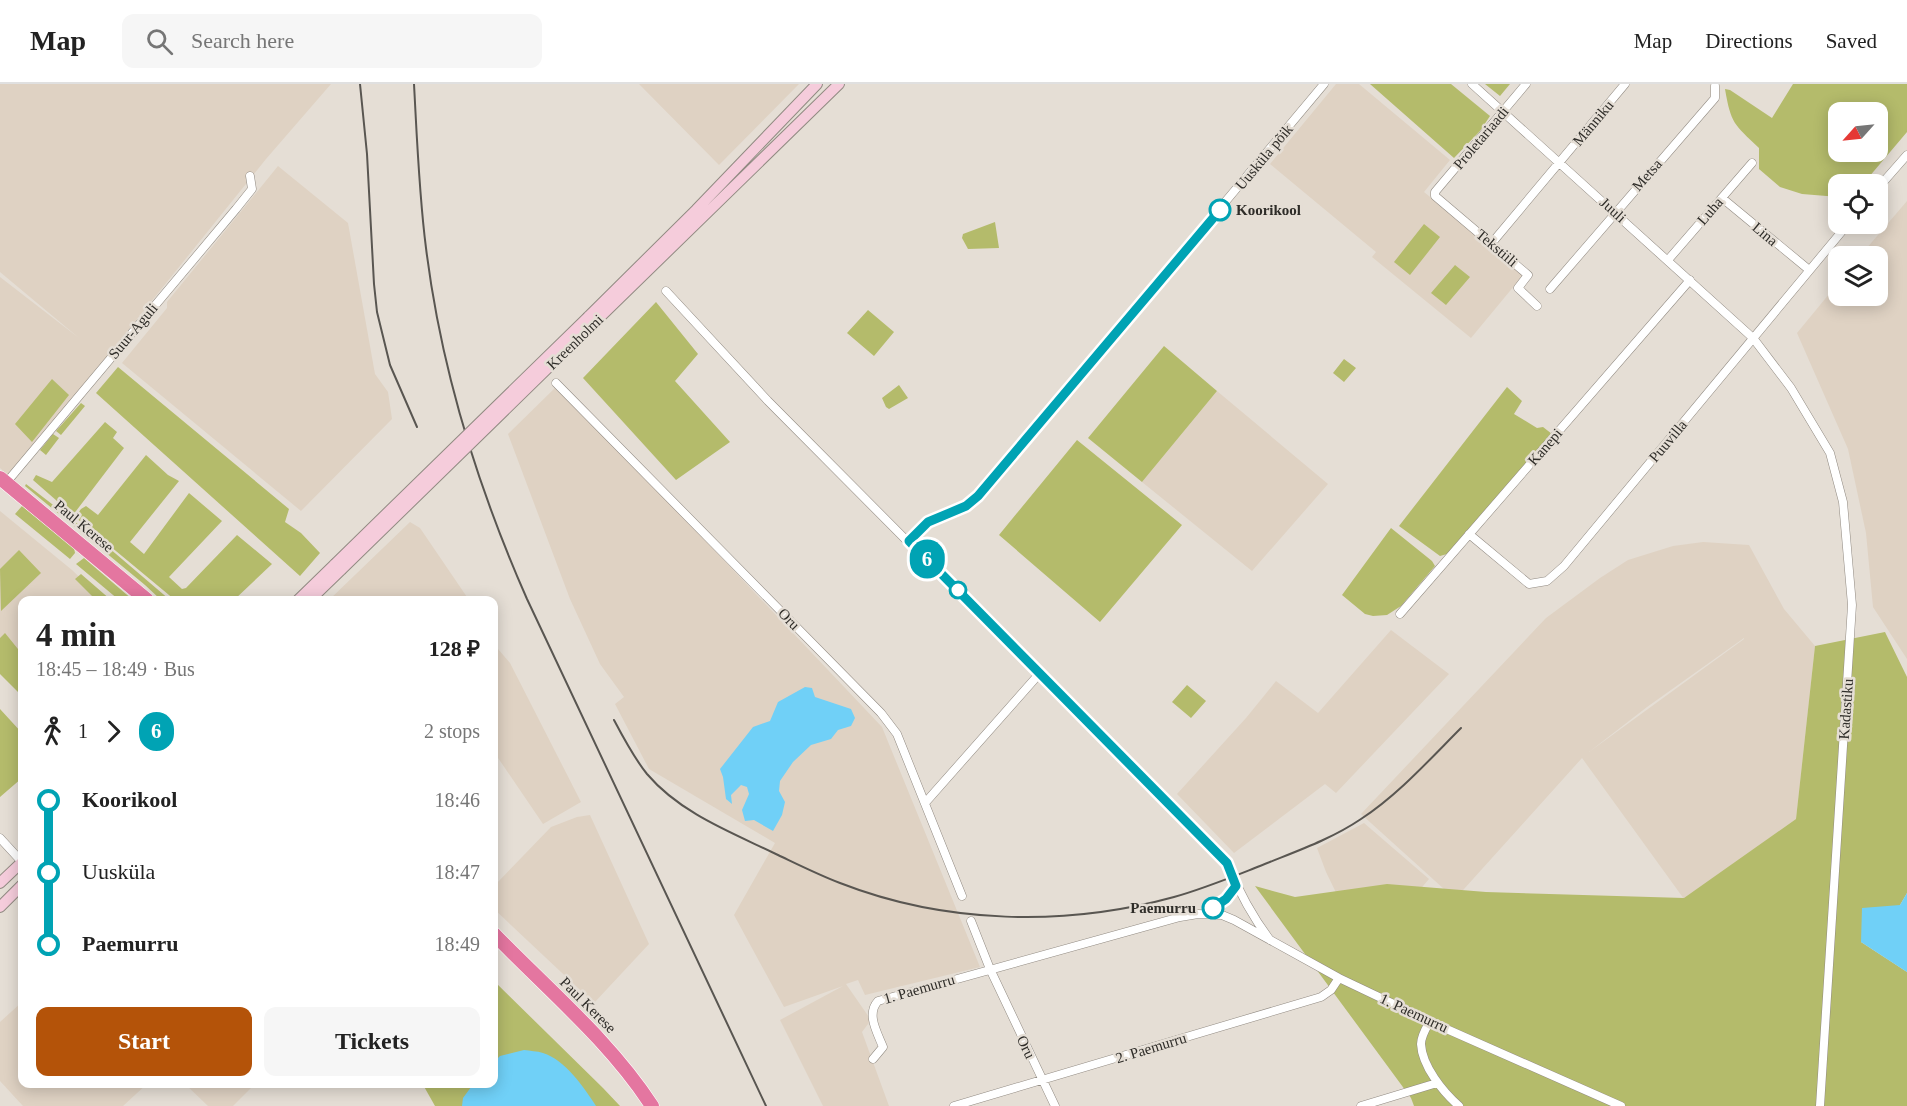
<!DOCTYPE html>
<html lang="en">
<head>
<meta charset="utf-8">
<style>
  body { margin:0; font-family:"Times New Roman",serif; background:#f6f6f6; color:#222; height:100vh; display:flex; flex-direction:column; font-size:22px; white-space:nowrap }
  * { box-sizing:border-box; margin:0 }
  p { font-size:20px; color:#767676 }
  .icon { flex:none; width:33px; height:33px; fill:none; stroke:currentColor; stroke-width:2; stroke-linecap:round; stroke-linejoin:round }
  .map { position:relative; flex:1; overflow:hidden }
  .details { position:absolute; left:18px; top:512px; width:480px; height:492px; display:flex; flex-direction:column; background:#fff; border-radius:12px; box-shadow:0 3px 15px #0003 }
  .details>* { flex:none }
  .badge { padding:0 12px; border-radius:20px; font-size:21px; line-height:39px }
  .needle { width:39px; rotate:243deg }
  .tools { position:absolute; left:1828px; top:18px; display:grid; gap:12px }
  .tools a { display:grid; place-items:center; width:60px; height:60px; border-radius:12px; background:#fff; box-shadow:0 3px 15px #0003; font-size:30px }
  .map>.badge { position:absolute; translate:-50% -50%; box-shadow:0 0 0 3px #fff }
  .legs { display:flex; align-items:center; gap:9px; height:66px; padding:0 18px; font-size:20px }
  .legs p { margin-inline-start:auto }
  .summary { display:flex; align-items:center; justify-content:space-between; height:102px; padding:0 18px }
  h1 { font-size:33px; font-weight:700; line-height:45px }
  .action { display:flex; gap:12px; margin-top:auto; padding:12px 18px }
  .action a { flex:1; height:69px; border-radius:12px; background:#b45309; color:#fff; font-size:24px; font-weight:700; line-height:69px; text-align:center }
  .action a+a { background:#f6f6f6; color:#222 }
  ul { padding:0 18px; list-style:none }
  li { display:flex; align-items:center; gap:21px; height:72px; font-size:22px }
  li i { display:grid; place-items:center; width:9px; height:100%; margin:0 8px; background:currentColor }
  li i::after { content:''; width:15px; height:15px; margin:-8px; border:4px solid; border-radius:50%; background:#fff }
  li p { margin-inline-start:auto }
  li:first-child i { background:linear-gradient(#0000 50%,currentColor 0) }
  li:last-child i { background:linear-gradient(currentColor 50%,#0000 0) }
  header { display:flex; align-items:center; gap:36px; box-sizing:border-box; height:84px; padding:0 30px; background:#fff; border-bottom:2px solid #e0e0e0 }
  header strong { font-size:28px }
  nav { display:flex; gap:33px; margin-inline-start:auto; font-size:21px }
  .search { width:420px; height:54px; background:#f6f6f6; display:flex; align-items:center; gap:15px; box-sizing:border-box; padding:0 21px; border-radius:12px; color:#767676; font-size:22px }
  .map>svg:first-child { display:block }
  .built { fill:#dfd2c3; fill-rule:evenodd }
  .green { fill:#b4bb6b; fill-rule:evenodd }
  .water { fill:#70d0f7 }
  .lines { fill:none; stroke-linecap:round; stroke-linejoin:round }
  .minor-casing { stroke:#918a82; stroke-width:9 }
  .secondary-casing { stroke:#918a82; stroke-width:12 }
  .trunk-casing { stroke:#fff; stroke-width:15 }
  .minor { stroke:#fff; stroke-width:8 }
  .secondary { stroke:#f5ccdb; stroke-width:10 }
  .trunk { stroke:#e476a0; stroke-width:14 }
  .rail { stroke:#595651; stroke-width:2 }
  .secondary-bridge-casing { stroke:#918a82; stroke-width:12; stroke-linecap:butt }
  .secondary-bridge { stroke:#f5ccdb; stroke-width:10 }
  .line-1-casing { stroke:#fff; stroke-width:14 }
  .line-1 { stroke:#00a3b4; stroke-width:9 }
  .stop-1-dot { fill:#fff; stroke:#00a3b4; stroke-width:3 }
  .labels { text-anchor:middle; stroke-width:5; stroke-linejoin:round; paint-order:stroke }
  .street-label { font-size:15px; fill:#2f2d29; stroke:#e5ded5 }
  .stop-label { font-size:15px; font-weight:bold; fill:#2f2d29; stroke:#e5ded5; text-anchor:start }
</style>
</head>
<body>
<header>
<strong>Map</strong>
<div class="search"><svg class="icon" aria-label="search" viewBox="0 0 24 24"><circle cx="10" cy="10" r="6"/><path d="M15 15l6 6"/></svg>Search here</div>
<nav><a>Map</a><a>Directions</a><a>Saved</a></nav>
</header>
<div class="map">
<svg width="1907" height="1022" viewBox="0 0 1907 1022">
  <rect width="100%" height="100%" fill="#e5ded5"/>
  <path class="built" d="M0,0H331L266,75L10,393L0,384V193L79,254L0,188Z
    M639,0H799L719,81Z
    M1336,0H1359L1450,76L1424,108L1524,190L1471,254L1372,173L1376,168L1270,80Z
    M278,82L348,139L375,290L388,308L392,335L301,427L122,279L167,224V218Z
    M1907,117V575L1873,523L1866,449L1848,365L1797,249L1839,198V212H1878V172H1860Z
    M558,301L882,643L980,883L865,911L858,896L846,900L871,936L862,948L889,1022H823L780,936L843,902L784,923L734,831L775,759L649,685L615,620L624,613L600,580L570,515L508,350Z
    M1217,307L1328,400L1252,487L1142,398Z
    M0,427L72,486L103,516H22V593L0,570Z
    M410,438L420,444L469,516H329Z
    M1703,458L1749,461L1784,525L1815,562L1796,735L1684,815L1582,674L1455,815L1361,730L1546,534L1600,494L1628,476L1673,462ZM1744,554V555L1589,668L1647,623Z
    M1391,546L1449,590L1336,709L1325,700L1234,769L1177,710L1246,634L1276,597L1318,629Z
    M498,565L510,579L581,718L543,740L494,668V570Z
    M590,731L649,860L594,919L494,825V802L551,743L577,733Z
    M1364,739L1429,795L1376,857L1346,829L1326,788L1317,764Z
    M22,918V999H148L123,1022H23L0,997V938Z
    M184,999H256L233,1022H208Z"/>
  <path class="green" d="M1370,0H1451L1490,32L1480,47L1454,74Z
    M1485,0H1510L1500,12Z
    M1793,0H1907V48L1863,100H1839V113L1802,110L1780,103L1759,85V64C1734,40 1731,40 1725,5L1730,6L1772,34ZM1878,28V68H1839V28Z
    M995,138L999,164L968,165L962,154L963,150Z
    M1424,140L1440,153L1410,191L1394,178Z
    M1455,181L1470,193L1446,221L1431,209Z
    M656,218L698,270L675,297L730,358L676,396L583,294Z
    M868,226L894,248L874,272L847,249Z
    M1164,262L1217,307L1142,398L1088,354Z
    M1344,275L1356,284L1344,298L1333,289Z
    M118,283L289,425L285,438L301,449L320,469L300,492L96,309Z
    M52,295L69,311L32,358L15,340Z
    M899,301L908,314L889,325L886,323L882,314Z
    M1507,303L1522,317L1514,330L1537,344L1543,343L1552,350L1447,470L1440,472L1399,442Z
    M81,319L85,322L61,351L56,347Z
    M105,338L117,348L113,354L124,364L73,431L33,396L36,391L52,398Z
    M53,350L59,354L46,371L40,366Z
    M1077,356L1182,441L1100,538L999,451Z
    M146,371L168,391L179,397L130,458L144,470L189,409L222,437L169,493L182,505L186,504L237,451L272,480L234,516H175L75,433L81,425L86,422L98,431Z
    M26,400L109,464L170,516H161L145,501L25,402Z
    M22,422L74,464L75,469L70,475L15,430Z
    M1391,444L1432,477L1435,482L1401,522L1387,531L1373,532L1365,530L1342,511Z
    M19,466L41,489L1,527L0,485Z
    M84,474L133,516H119L76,480Z
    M81,490L111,516H96L75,495Z
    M1885,548L1907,593V809L1900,821L1861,858L1907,888V1022H1414L1411,1014L1255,802L1295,813L1387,800L1486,808L1684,814L1796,735L1815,562Z
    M5,549L22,570V575L19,577L21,579L22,578V612L0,590V554Z
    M1187,601L1206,617L1191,634L1172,618Z
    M0,625L22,649V694L0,713Z
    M494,897L603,1004L620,1022H435L422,999H494Z"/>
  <path class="water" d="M805,603L812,604L815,613L851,625L855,634L851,642L838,646L831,655L811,661L793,678L780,697L779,707L785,718L782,731L773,747L754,736L745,737L742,726L749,710L747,703L741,701L731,711L732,720L726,715L723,693L720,685L753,643L770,637L778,618Z
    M1907,809V888L1861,858L1862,824L1900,821Z
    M524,966C530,967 537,967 543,969C565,976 584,1003 596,1022H462L463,1014L474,999H494V978L500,972Z"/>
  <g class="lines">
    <g class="minor-casing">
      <path id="minor" d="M1472,0L1753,254L1791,304L1830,369L1843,418L1852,521L1820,1022
        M1526,0L1435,108V112L1528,191L1518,204L1537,222
        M1878,104L1907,71
        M1722,114L1808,185
        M1491,160L1625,0
        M1668,176L1752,79
        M1550,205L1715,14V2
        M666,207L768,317L1227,779C1239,808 1251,831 1270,856
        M556,299L881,629L897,650L962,812
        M6,399L236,125L252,105L250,92
        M1469,450L1529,500L1547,497L1564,482L1848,140
        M909,457L928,438L966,422L978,413L1324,0
        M1400,530L1690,196
        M925,719L1040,589
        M0,754L22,778
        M971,837L990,885L1055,1022
        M1430,937C1426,944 1421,952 1421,960C1422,982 1443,1008 1459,1022
        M873,975L883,963C877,948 866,930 878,917L1180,833L1198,830L1222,831L1234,836L1339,894L1442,943L1621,1022
        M954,1022L1321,913L1331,906L1339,894
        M1361,1022L1437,999"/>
    </g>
    <g class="secondary-casing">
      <path id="secondary" d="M588,233L696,126L817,0
        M594,239L839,0
        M298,516L335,480
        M310,516L341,486
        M0,799L22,778
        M0,823L22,801"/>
    </g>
    <g class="trunk-casing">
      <path id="trunk" d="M0,394L147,516
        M494,850C548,906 609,956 652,1022"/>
    </g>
    <use href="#minor" class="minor"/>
    <use href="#secondary" class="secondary"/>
    <use href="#trunk" class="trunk"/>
    <path class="rail" d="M360,0L367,70L374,200L377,228L390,281L417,343
      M414,0C417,55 419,110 426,164C441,285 478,404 527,515L766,1022
      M614,636C624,655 634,674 647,690C681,730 733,749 778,771C799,781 819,791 840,799C945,840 1065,843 1174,813C1203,805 1232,793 1260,782C1294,768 1330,756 1361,735C1398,711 1430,675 1461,644"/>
    <g class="secondary-bridge-casing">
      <path id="secondary-bridge" d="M335,480L588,233
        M341,486L594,239"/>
    </g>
    <use href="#secondary-bridge" class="secondary-bridge"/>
  </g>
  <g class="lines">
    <g class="line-1-casing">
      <path id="line-1" d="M1213,824L1226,815L1236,802L1227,779L909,457L928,438L966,422L978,412L1220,126"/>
    </g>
    <use href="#line-1" class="line-1"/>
  </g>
  <g class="stop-1-dot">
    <circle cx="1220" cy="126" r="10"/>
    <circle cx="958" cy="506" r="8"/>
    <circle cx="1213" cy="824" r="10"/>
  </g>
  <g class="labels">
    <g class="street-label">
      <text transform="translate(1593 39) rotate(-50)" y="5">Männiku</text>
      <text transform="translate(1481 54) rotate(-50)" y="5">Proletariaadi</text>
      <text transform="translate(1264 73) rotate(-50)" y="5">Uusküla põik</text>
      <text transform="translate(1647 91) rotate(-49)" y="5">Metsa</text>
      <text transform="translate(1613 126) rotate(42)" y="5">Juuli</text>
      <text transform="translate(1710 127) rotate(-49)" y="5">Luha</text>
      <text transform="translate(1765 150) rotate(40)" y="5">Lina</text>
      <text transform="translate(1497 164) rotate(40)" y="5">Tekstiili</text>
      <text transform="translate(133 247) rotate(-50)" y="5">Suur-Aguli</text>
      <text transform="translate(575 258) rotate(-44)" y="5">Kreenholmi</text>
      <text transform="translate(1668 357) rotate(-50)" y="5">Puuvilla</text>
      <text transform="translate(1545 363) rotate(-49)" y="5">Kanepi</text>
      <text transform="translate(84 442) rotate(40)" y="5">Paul Kerese</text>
      <text transform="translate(789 535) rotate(46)" y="5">Oru</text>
      <text transform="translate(1846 625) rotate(-86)" y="5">Kadastiku</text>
      <text transform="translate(919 905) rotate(-16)" y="5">1. Paemurru</text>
      <text transform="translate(588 921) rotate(45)" y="5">Paul Kerese</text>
      <text transform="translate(1414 929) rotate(25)" y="5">1. Paemurru</text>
      <text transform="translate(1026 963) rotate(65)" y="5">Oru</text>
      <text transform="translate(1151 964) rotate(-17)" y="5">2. Paemurru</text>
    </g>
    <g class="stop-label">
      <text x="1236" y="131">Koorikool</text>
      <text x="1196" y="829" text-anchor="end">Paemurru</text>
    </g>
  </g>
</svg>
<div class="tools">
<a><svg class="needle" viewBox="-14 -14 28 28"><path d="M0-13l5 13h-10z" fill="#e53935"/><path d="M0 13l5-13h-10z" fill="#767676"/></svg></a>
<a><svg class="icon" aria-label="locate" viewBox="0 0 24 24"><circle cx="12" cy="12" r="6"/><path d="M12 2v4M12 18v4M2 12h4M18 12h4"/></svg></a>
<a><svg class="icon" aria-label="layers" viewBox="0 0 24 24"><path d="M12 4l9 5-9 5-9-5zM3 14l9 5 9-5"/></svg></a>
</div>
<b class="badge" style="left:927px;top:475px;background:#00a3b4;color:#fff">6</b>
<section class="details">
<div class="summary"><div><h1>4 min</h1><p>18:45 – 18:49 · Bus</p></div><b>128 ₽</b></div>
<div class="legs"><svg class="icon" aria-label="walk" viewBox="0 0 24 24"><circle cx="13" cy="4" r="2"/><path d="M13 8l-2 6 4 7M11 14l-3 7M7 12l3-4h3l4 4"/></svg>1<svg class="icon" aria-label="forward" viewBox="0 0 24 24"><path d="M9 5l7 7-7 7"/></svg><b class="badge" style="background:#00a3b4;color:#fff">6</b><p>2 stops</p></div>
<ul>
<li><i style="color:#00a3b4"></i><b>Koorikool</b><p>18:46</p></li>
<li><i style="color:#00a3b4"></i><span>Uusküla</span><p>18:47</p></li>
<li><i style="color:#00a3b4"></i><b>Paemurru</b><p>18:49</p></li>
</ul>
<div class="action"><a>Start</a><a>Tickets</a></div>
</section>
</div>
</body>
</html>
